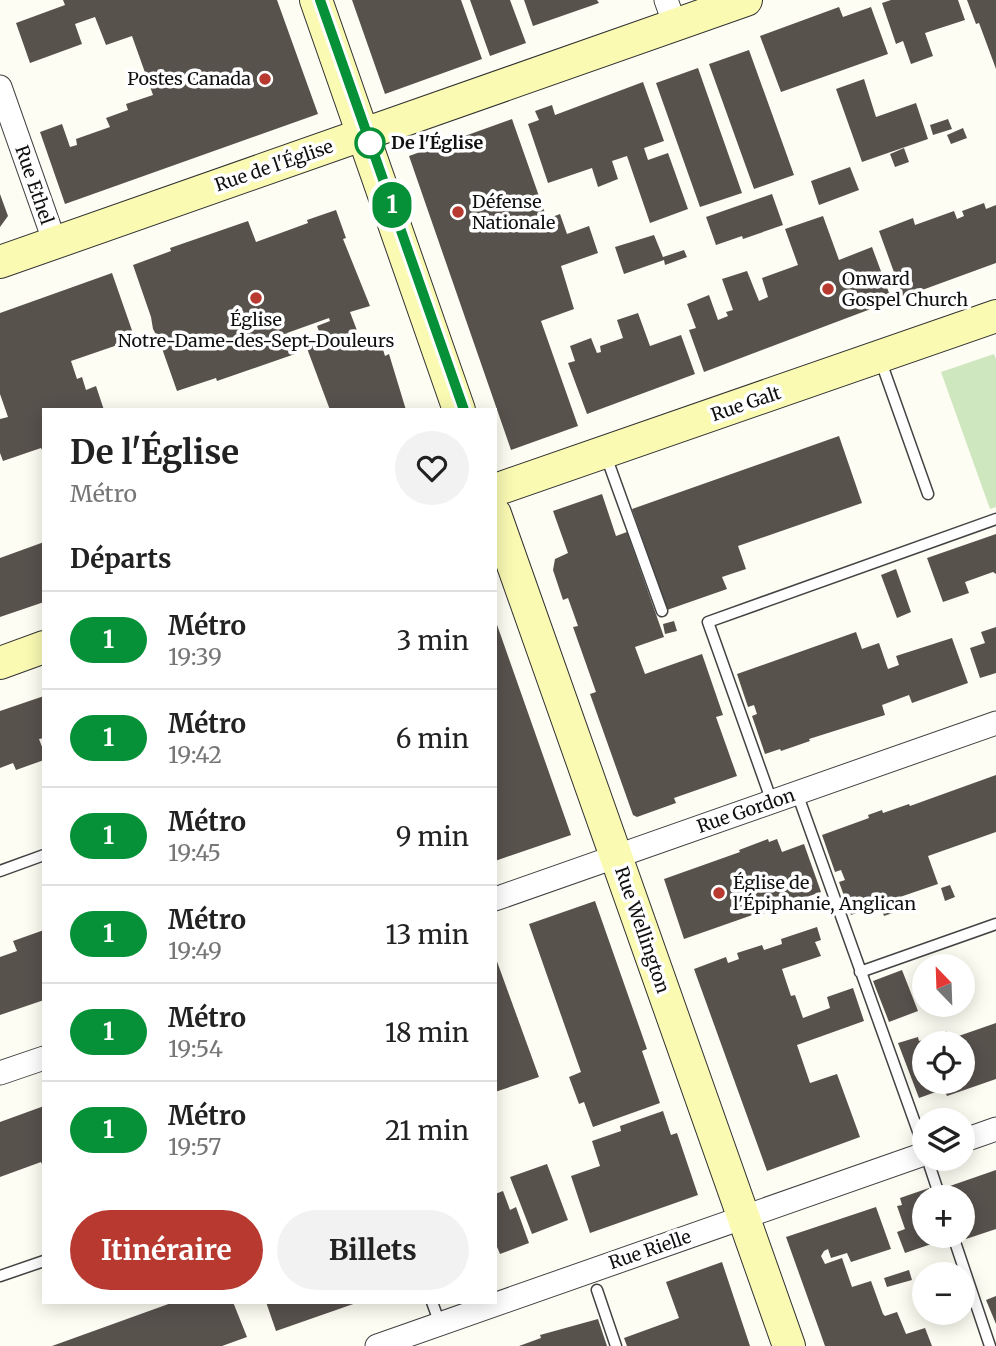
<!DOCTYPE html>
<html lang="fr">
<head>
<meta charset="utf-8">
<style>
  body { margin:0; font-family:Merriweather,serif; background:#f2f2f2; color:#222; height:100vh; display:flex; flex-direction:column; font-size:26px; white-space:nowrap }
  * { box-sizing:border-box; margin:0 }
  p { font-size:23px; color:#767676 }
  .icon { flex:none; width:38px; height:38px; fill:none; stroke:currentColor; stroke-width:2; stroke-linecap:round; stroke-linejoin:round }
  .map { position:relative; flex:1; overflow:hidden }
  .details { position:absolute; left:42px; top:408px; width:455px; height:896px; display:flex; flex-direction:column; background:#fff; border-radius:0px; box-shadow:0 4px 18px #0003 }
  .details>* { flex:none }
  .badge { padding:0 14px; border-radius:23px; font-size:24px; line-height:46px }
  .needle { width:46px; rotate:337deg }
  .fabs { position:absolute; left:912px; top:954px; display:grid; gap:14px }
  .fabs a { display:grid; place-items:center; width:63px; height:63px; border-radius:50%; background:#fff; box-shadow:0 4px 18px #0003; font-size:35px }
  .map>.badge { position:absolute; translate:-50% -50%; box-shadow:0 0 0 4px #fff }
  h2 { padding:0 28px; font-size:26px; line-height:63px }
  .round { display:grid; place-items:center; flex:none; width:74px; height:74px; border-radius:37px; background:#f2f2f2 }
  .headline { display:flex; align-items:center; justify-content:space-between; height:119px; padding:0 28px }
  h1 { font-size:33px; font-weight:700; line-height:52px }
  .cta { display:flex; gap:14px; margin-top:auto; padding:14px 28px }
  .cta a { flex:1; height:80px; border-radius:42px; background:#b73930; color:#fff; font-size:28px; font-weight:700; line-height:80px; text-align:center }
  .cta a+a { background:#f2f2f2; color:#222 }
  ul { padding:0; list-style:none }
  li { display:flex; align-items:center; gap:21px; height:98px; padding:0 28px; border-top:2px solid #e0e0e0 }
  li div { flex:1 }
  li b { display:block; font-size:26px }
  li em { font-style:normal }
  li .badge { min-width:77px; font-weight:700; text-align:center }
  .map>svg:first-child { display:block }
  .green { fill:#cfe7be }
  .building { fill:#58524d; fill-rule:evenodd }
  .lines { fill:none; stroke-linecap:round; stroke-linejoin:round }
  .service-casing { stroke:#434343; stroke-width:13 }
  .minor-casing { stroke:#434343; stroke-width:25 }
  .secondary-casing { stroke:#323232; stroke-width:34 }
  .service { stroke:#fff; stroke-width:10 }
  .minor { stroke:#fff; stroke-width:23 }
  .secondary { stroke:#fafab3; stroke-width:32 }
  .line-casing { stroke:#fff; stroke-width:16 }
  .line { stroke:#069037; stroke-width:10 }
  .poi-dot { fill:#b73930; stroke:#fff; stroke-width:2.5 }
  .stop-dot { fill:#fff; stroke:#069037; stroke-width:3.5 }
  .labels { text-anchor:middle; stroke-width:7; stroke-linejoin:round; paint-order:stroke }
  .poi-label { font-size:18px; fill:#101010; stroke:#fff; text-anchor:start }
  .stop-label { font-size:18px; font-weight:bold; fill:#101010; stroke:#fff; text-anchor:start }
  .street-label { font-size:18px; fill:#101010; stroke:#fff }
</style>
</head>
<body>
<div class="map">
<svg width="996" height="1346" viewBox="0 0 996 1346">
  <rect width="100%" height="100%" fill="#fefdf3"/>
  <path class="green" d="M994,354L996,359V507L990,509L941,372Z"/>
  <path class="building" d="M63,0H277L318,114L65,204L40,132L62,124L70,147L77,145L76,139L110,127L106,118L128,110L126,104L153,95L132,36L106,45L95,17L75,24L82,44L30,63L16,23L65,5Z
    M352,0H461L482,59L385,94Z
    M470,0H510L526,43L490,56Z
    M524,0H597L599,3L533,26Z
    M891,0H958L965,20L925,33L933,56L911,64L903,41L896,44L882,3Z
    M967,0H996V69L979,23L976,24Z
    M839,7L843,17L871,7L888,54L781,92L760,36Z
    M749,50L794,175L754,189L709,64Z
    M698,68L742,193L700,207L656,83Z
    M864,79L876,117L916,103L928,139L862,162L836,89Z
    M643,82L664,141L644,148L648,160L668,153L688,209L650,223L627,156L612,161L618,179L598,187L592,168L548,183L528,124L539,120L535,111L552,105L555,115Z
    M512,119L547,219L560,214L567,234L589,226L598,253L561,266L574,309L541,321L578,426L511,450L409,156Z
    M948,119L952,129L933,135L930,125Z
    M963,128L967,138L951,144L947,135Z
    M904,148L909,162L895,167L890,154Z
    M850,167L859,190L819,205L811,181Z
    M0,194L8,216L0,227Z
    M772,194L783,225L743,239L742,236L716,245L706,217Z
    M984,203L986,209L996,205V263L903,297L879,231L913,218L915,225L954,211L957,219L964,216L962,211Z
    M336,210L346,238L343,239L370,306L350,312L364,349L381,343L385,356L389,354L406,410H330L305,343L321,337L317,326L330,321L329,318L287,333L295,354L217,381L216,378L177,391L159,340L153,329L151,317L133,265L171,251L170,248L248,221L256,242L308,223L307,220Z
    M823,216L839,260L872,247L892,301L704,372L689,330L696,328L687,304L709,295L718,320L728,316L726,312L733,310L722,279L747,271L759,301L768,297L762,278L798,265L785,229Z
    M654,235L663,257L684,250L687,257L665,265L664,260L624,274L615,247Z
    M112,273L135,339L71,361L77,379L82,377L86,390L96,386L104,410H44V454L41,448L3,461L0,453V419L8,417L0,394V313Z
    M638,313L650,346L681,335L695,374L587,414L568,363L575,361L570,346L591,338L597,353L601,352L600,346L623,338L617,320Z
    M839,436L862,503L738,546L746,569L722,577L727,589L667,610L632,509Z
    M602,494L616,536L627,532L664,637L635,647L645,674L702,654L723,715L716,717L737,776L674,798L676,803L637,817L633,815L590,694L596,692L573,627L578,626L568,598L563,600L553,570L555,559L568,553L553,511Z
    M996,534V574L993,572L965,582L969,593L943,602L927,558Z
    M44,542V602L0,617V558Z
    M896,569L911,612L897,618L881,575Z
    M495,619L571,835L495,861Z
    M674,621L677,631L665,634L663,624Z
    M996,627V673L980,678L970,648L985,643L981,632Z
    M856,632L862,649L879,643L888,669L899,665L896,656L952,638L968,683L912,703L909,695L882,705L885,715L809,739L810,741L781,751L780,749L765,754L752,716L757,714L754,705L748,707L737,674Z
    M44,696V738L39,739L44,752V760L16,770L13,763L0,768V711Z
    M996,775V832L928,856L938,884L900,897L904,909L884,916L880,904L851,915L839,882L845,880L841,870L835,872L822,835L869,818L868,815L882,810L883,813L909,804L910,806Z
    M768,839L769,842L777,839L782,852L804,844L821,892L789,903V905L762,914L761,912L684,939L664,879L740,852L739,850Z
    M950,885L955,897L945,901L941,888Z
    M595,901L647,1049L642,1051L660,1103L593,1127L584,1102L579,1104L569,1077L581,1072L529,924Z
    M817,927L821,940L815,942L821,956L782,969L791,996L795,995L803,1018L830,1008L827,997L853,988L864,1021L797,1045L810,1083L837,1074L860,1137L767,1171L694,969L726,957L728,963L739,959L737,953L762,945L764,950L782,944L781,939Z
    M44,930V1000L0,1015V957L17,951L13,941Z
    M495,956L539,1077L495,1092Z
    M902,970L918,1011L889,1022L873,981Z
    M996,1023V1079L947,1096L944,1089L919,1098L898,1043L918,1037L919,1041L947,1031L950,1039ZM924,1043H962V1082H924Z
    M44,1106V1169L41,1162L0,1177V1122Z
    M663,1111L671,1135L677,1133L698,1195L590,1233L571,1176L600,1166L592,1141L621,1131L620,1126Z
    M547,1164L568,1220L532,1234L510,1177Z
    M996,1170V1229L966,1239L962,1230V1197H951L947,1187Z
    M929,1188L932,1197H924V1236H945L946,1239L905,1253L897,1232L905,1229L897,1206L902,1205L900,1198Z
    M503,1191L510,1210L516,1207L529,1243L500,1254L495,1242V1194Z
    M876,1207L891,1249L851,1262L847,1253L831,1258L828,1249L824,1251L821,1256L825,1264L842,1258L852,1287L871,1281L883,1314L885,1316L897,1312L906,1334L925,1328L932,1346H825L786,1237Z
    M722,1262L750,1346H627L624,1338L679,1318L666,1282Z
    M909,1270L912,1280L887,1287L884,1278Z
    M996,1296V1324L986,1300Z
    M174,1302H233L247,1337L222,1346H52Z
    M266,1302H359L276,1331Z
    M598,1319L607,1346H519L541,1338L540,1335Z"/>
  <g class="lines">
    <g class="service-casing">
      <path id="service" d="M880,359L928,494
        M606,456L662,611
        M797,793L924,1148
        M772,802L708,622L996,519
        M0,871L44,855
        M860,972L996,924
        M927,1158L940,1197
        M953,1236L990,1346
        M0,1276L44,1261
        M597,1290L616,1346
        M432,1302L440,1324"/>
    </g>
    <g class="minor-casing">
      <path id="minor" d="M666,0L675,25
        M0,87L55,243
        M495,899L996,723
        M0,1073L44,1058
        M962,1141L996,1129
        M377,1346L924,1154"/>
    </g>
    <g class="secondary-casing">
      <path id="secondary" d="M316,0L459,410
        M0,262L746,0
        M495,490L996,316
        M495,514L789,1346
        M0,663L44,647"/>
    </g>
    <use href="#service" class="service"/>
    <use href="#minor" class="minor"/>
    <use href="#secondary" class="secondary"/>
  </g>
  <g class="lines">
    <g class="line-casing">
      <path id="line" d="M320,0L464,410"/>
    </g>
    <use href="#line" class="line"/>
  </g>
  <g class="poi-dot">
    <circle cx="265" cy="79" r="7"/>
    <circle cx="458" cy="212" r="7"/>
    <circle cx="828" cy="289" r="7"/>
    <circle cx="256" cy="298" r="7"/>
    <circle cx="719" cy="893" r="7"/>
  </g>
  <circle class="stop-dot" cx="370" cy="143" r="14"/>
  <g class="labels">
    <g class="poi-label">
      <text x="251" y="85" text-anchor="end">Postes Canada</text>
      <text x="472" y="208">Défense<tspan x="472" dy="21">Nationale</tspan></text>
      <text x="842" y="285">Onward<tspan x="842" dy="21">Gospel Church</tspan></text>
      <text x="256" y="326" text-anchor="middle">Église<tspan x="256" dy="21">Notre-Dame-des-Sept-Douleurs</tspan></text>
      <text x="733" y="889">Église de<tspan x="733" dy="21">l'Épiphanie, Anglican</tspan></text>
    </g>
    <g class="stop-label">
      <text x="391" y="149">De l'Église</text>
    </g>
    <g class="street-label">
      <text transform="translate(274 166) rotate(-19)" y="6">Rue de l'Église</text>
      <text transform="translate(34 185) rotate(71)" y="6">Rue Ethel</text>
      <text transform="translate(746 404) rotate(-19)" y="6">Rue Galt</text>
      <text transform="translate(746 811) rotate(-19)" y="6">Rue Gordon</text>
      <text transform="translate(642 930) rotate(71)" y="6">Rue Wellington</text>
      <text transform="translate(650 1250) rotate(-19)" y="6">Rue Rielle</text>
    </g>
  </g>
</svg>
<div class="fabs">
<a><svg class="needle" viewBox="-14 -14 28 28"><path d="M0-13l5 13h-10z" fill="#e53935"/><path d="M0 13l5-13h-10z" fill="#767676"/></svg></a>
<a><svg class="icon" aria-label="locate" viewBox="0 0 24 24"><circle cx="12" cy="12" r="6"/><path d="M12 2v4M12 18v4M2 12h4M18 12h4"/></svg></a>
<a><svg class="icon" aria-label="layers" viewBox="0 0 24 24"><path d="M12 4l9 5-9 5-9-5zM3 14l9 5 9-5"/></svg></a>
<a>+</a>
<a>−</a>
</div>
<b class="badge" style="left:392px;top:205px;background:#069037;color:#fff">1</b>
<section class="details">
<div class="headline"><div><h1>De l'Église</h1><p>Métro</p></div><a class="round"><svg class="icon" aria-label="heart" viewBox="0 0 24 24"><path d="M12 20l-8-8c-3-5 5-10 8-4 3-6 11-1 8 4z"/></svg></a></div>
<h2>Départs</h2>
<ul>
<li><span class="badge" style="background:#069037;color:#fff">1</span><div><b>Métro</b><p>19:39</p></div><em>3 min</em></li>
<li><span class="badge" style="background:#069037;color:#fff">1</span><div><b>Métro</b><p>19:42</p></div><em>6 min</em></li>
<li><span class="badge" style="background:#069037;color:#fff">1</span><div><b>Métro</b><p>19:45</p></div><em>9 min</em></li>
<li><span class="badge" style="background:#069037;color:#fff">1</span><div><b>Métro</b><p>19:49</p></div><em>13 min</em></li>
<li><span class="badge" style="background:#069037;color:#fff">1</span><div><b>Métro</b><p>19:54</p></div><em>18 min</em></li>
<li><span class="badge" style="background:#069037;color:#fff">1</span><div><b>Métro</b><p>19:57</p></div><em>21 min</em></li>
</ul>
<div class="cta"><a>Itinéraire</a><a>Billets</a></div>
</section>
</div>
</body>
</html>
